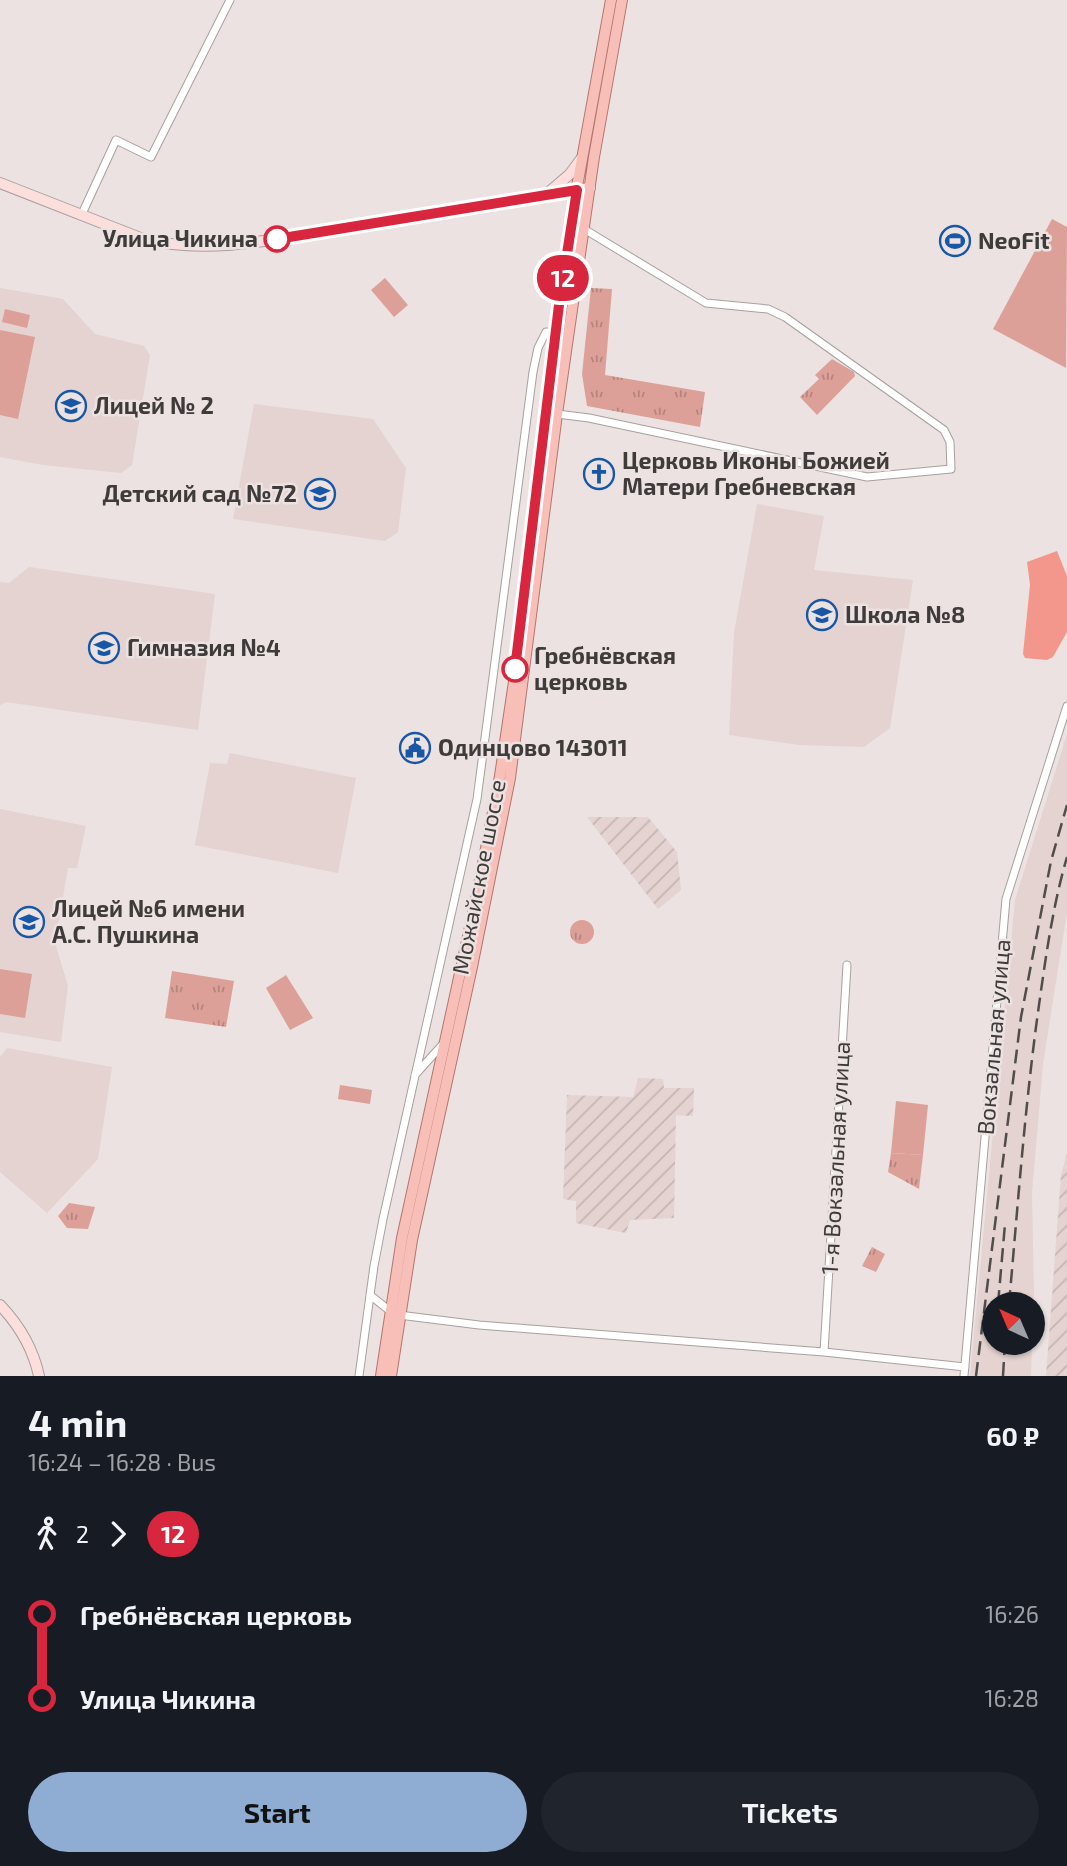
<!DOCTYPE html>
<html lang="en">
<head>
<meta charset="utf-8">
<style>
  body { margin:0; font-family:"Exo 2",sans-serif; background:#20242c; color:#f1f3f6; height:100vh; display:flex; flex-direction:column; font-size:26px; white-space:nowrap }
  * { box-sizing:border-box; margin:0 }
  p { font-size:23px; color:#9ea1a6 }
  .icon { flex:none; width:38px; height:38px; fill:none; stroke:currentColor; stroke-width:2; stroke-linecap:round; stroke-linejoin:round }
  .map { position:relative; height:1376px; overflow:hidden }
  .drawer { display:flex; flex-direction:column; background:#171b24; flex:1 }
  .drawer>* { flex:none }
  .badge { padding:0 14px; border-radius:23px; font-size:24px; line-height:46px }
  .needle { width:46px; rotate:316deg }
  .tools { position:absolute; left:982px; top:1292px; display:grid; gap:14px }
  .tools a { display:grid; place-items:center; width:63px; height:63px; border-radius:50%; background:#171b24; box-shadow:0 2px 5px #0004; font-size:35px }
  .map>.badge { position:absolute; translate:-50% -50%; box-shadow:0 0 0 4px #fff }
  .legs { display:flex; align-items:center; gap:10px; height:77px; padding:0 28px; font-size:23px }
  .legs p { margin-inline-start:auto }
  .overview { display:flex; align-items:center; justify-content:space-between; height:119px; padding:0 28px }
  h1 { font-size:38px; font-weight:700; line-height:52px }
  .action { display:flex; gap:14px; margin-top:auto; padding:14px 28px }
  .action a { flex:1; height:80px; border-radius:42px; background:#8facd2; color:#111; font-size:28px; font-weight:700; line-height:80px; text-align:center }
  .action a+a { background:#20242c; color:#f1f3f6 }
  ul { padding:0 28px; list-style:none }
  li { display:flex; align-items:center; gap:24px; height:84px; font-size:26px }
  li i { display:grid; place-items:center; width:10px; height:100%; margin:0 9px; background:currentColor }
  li i::after { content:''; width:18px; height:18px; margin:-9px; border:5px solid; border-radius:50%; background:#171b24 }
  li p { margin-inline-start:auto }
  li:first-child i { background:linear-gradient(#0000 50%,currentColor 0) }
  li:last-child i { background:linear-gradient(currentColor 50%,#0000 0) }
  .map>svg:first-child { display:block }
  .built { fill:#e4d3d0 }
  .industrial { fill:url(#industrial-furrows) }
  .grass { fill:url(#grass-tufts) }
  .pitch { fill:#dca098 }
  .water { fill:#f3968b }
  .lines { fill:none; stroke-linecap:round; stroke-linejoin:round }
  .street-casing { stroke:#a8a09e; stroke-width:9 }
  .secondary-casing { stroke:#a8a09e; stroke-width:12 }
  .primary-casing { stroke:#b4756e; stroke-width:12 }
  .street { stroke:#fff; stroke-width:7 }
  .secondary { stroke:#fcdfdc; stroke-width:10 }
  .primary { stroke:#f8bfb9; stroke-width:10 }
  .rail { stroke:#514d4c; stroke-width:2.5; stroke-dasharray:14 7; stroke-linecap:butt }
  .line-1-casing { stroke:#fff; stroke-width:16 }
  .line-1 { stroke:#d7263d; stroke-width:10 }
  .stop-1-dot { fill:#fff; stroke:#d7263d; stroke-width:3.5 }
  .labels { text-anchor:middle; stroke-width:5; stroke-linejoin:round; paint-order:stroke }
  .stop-label { font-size:23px; font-weight:bold; fill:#3e3b3a; stroke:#ebe2e1; text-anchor:end }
  .poi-label { font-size:23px; font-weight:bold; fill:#3e3b3a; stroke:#ebe2e1; text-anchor:start }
  .street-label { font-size:23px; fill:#3e3b3a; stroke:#ebe2e1 }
</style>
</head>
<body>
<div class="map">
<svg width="1067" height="1376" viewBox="0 0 1067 1376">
  <defs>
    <pattern id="industrial-furrows" width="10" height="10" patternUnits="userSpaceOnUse" patternTransform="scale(1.75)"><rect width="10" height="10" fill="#e4d3d0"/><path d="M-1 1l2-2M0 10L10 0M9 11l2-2" fill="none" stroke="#c5b6b3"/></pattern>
    <pattern id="grass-tufts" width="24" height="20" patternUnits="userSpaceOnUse" patternTransform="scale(1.75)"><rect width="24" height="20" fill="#dca098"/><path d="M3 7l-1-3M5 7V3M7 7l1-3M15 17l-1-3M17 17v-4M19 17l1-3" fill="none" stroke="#b4847d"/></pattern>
  </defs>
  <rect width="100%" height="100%" fill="#ebe2e1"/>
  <path class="built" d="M0,288L63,299L95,334L144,346L150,355L132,465L121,473L43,465L0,457Z
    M254,404L373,419L406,468L398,532L385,541L233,519Z
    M757,504L824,516L814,570L913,580L890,728L864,747L800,745L729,735L734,633Z
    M29,567L215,594L198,730L6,702L0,705V582L9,583Z
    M1067,734V912L1043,1064L1032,1193L1034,1294L1032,1342V1304H994V1342H1032L1031,1376H970L1015,900Z
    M230,753L356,778L338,873L195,845L210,763L227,764Z
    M0,809L86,826L77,868H68L55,943L68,986L61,1042L0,1032Z
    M7,1048L112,1067L98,1159L47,1213L0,1172V1057Z"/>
  <path class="industrial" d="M587,817H648L677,852L681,890L658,909Z
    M638,1078L663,1079L664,1088H694L693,1116L676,1115L674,1218L630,1220L626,1233L576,1223V1201L563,1199L567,1095L633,1097Z
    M1067,1154V1376H1046L1061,1175Z"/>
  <path class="grass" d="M591,288L612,289L605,375L705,392L700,427L587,406L582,374Z
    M832,359L854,372L855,376L817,415L800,397L819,379L815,375Z
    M570 932a12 12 0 1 1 24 0a12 12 0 1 1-24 0Z
    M172,971L234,981L226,1027L165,1018Z
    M891,1153L923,1155L919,1189L888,1172Z
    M69,1203L95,1207L88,1229L67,1228L58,1216Z
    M872,1247L885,1254L876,1272L862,1266Z"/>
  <path class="pitch" d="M1052,219L1067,227L1066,368L993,329Z
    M385,278L408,305L394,317L371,290Z
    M5,309L30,315L27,328L2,322Z
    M0,330L35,337L18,419L0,415Z
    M0,969L32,974L25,1018L0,1014Z
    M286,975L313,1018L290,1030L266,988Z
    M340,1085L372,1090L370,1104L338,1099Z
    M896,1101L928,1105L923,1155L891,1153Z"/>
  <path class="water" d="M1057,551L1067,576V632L1053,657L1047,660L1025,658L1023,654L1030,585L1027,562Z"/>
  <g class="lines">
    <g class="street-casing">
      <path id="street" d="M81,216L116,140L151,157L230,0
        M557,414L589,418L867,477L951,469L950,442L944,430L785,317L768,309L706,303L584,229
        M415,1075L442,1045
        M370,1295L390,1311L399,1315L479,1325L824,1352L965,1367
        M824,1352L847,965
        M359,1376L374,1266L383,1219L477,799L533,372L538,348L546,332L556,333
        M964,1376L1006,899L1067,706"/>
    </g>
    <g class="secondary-casing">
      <path id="secondary" d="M0,183L143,239C208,255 278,239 343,228C425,215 507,199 590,188
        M549,192L570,174L581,159
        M0,1305C19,1325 33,1348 39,1376"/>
    </g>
    <g class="primary-casing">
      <path id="primary" d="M381,1376L402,1238L476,900L500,776L516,668L572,214L611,0
        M391,1376L412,1240L472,967L510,778L557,414L594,157L622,0"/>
    </g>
    <use href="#street" class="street"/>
    <use href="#secondary" class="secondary"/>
    <use href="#primary" class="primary"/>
    <path class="rail" d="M998,1304L1005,1224
      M1009,1304C1018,1204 1025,1104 1039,1005C1046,955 1053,905 1067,857
      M976,1376L1021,1017L1051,861L1067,805
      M1003,1376L1005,1342"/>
  </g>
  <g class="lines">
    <g class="line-1-casing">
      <path id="line-1" d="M277,239L577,190L559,305L515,669"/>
    </g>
    <use href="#line-1" class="line-1"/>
  </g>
  <defs>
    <g id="stadium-ring" transform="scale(1.575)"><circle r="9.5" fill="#ebe2e1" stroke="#1856a6" stroke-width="1.5"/><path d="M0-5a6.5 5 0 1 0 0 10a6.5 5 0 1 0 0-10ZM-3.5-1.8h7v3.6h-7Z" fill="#1856a6"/></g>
    <g id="school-ring" transform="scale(1.575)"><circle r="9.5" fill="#ebe2e1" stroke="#1856a6" stroke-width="1.5"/><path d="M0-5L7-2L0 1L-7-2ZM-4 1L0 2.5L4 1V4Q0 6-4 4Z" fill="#1856a6"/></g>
    <g id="church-ring" transform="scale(1.575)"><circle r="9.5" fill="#ebe2e1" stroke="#1856a6" stroke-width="1.5"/><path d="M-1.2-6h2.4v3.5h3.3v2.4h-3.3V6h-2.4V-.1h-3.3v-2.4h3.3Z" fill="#1856a6"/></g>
    <g id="civic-ring" transform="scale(1.575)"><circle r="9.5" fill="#ebe2e1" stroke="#1856a6" stroke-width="1.5"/><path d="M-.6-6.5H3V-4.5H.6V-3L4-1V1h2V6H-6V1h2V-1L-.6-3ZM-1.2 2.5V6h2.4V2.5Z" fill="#1856a6"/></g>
  </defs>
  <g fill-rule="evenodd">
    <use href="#stadium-ring" x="955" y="241"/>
    <use href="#school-ring" x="71" y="406"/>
    <use href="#church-ring" x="599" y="474"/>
    <use href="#school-ring" x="320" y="494"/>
    <use href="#school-ring" x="822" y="615"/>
    <use href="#school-ring" x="104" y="648"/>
    <use href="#civic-ring" x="415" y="748"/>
    <use href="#school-ring" x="29" y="922"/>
  </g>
  <g class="stop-1-dot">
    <circle cx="277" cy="239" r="12"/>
    <circle cx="515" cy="669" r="12"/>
  </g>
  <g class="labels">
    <g class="stop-label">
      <text x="258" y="247">Улица Чикина</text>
      <text x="534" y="664" text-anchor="start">Гребнёвская<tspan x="534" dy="26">церковь</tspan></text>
    </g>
    <g class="poi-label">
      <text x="978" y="249">NeoFit</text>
      <text x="94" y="414">Лицей № 2</text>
      <text x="622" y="469">Церковь Иконы Божией<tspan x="622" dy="26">Матери Гребневская</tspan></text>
      <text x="297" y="502" text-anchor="end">Детский сад №72</text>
      <text x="845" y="623">Школа №8</text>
      <text x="127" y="656">Гимназия №4</text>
      <text x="438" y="756">Одинцово 143011</text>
      <text x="52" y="917">Лицей №6 имени<tspan x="52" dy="26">А.С. Пушкина</tspan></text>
    </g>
    <g class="street-label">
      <text transform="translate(479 877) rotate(-79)" y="8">Можайское шоссе</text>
      <text transform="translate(994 1037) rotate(-85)" y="8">Вокзальная улица</text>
      <text transform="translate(836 1158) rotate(-87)" y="8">1-я Вокзальная улица</text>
    </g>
  </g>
</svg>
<div class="tools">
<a><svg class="needle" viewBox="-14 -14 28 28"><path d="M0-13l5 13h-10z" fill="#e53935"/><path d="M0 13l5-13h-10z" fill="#9ea1a6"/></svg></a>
</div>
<b class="badge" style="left:563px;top:278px;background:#d7263d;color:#fff">12</b>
</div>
<section class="drawer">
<div class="overview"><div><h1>4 min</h1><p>16:24 – 16:28 · Bus</p></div><b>60 ₽</b></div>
<div class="legs"><svg class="icon" aria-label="walk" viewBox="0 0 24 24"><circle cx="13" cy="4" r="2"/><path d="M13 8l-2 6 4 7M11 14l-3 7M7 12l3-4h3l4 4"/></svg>2<svg class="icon" aria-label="forward" viewBox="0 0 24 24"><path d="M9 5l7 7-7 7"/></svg><b class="badge" style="background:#d7263d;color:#fff">12</b></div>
<ul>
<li><i style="color:#d7263d"></i><b>Гребнёвская церковь</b><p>16:26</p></li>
<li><i style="color:#d7263d"></i><b>Улица Чикина</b><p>16:28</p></li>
</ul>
<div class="action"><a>Start</a><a>Tickets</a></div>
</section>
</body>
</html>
